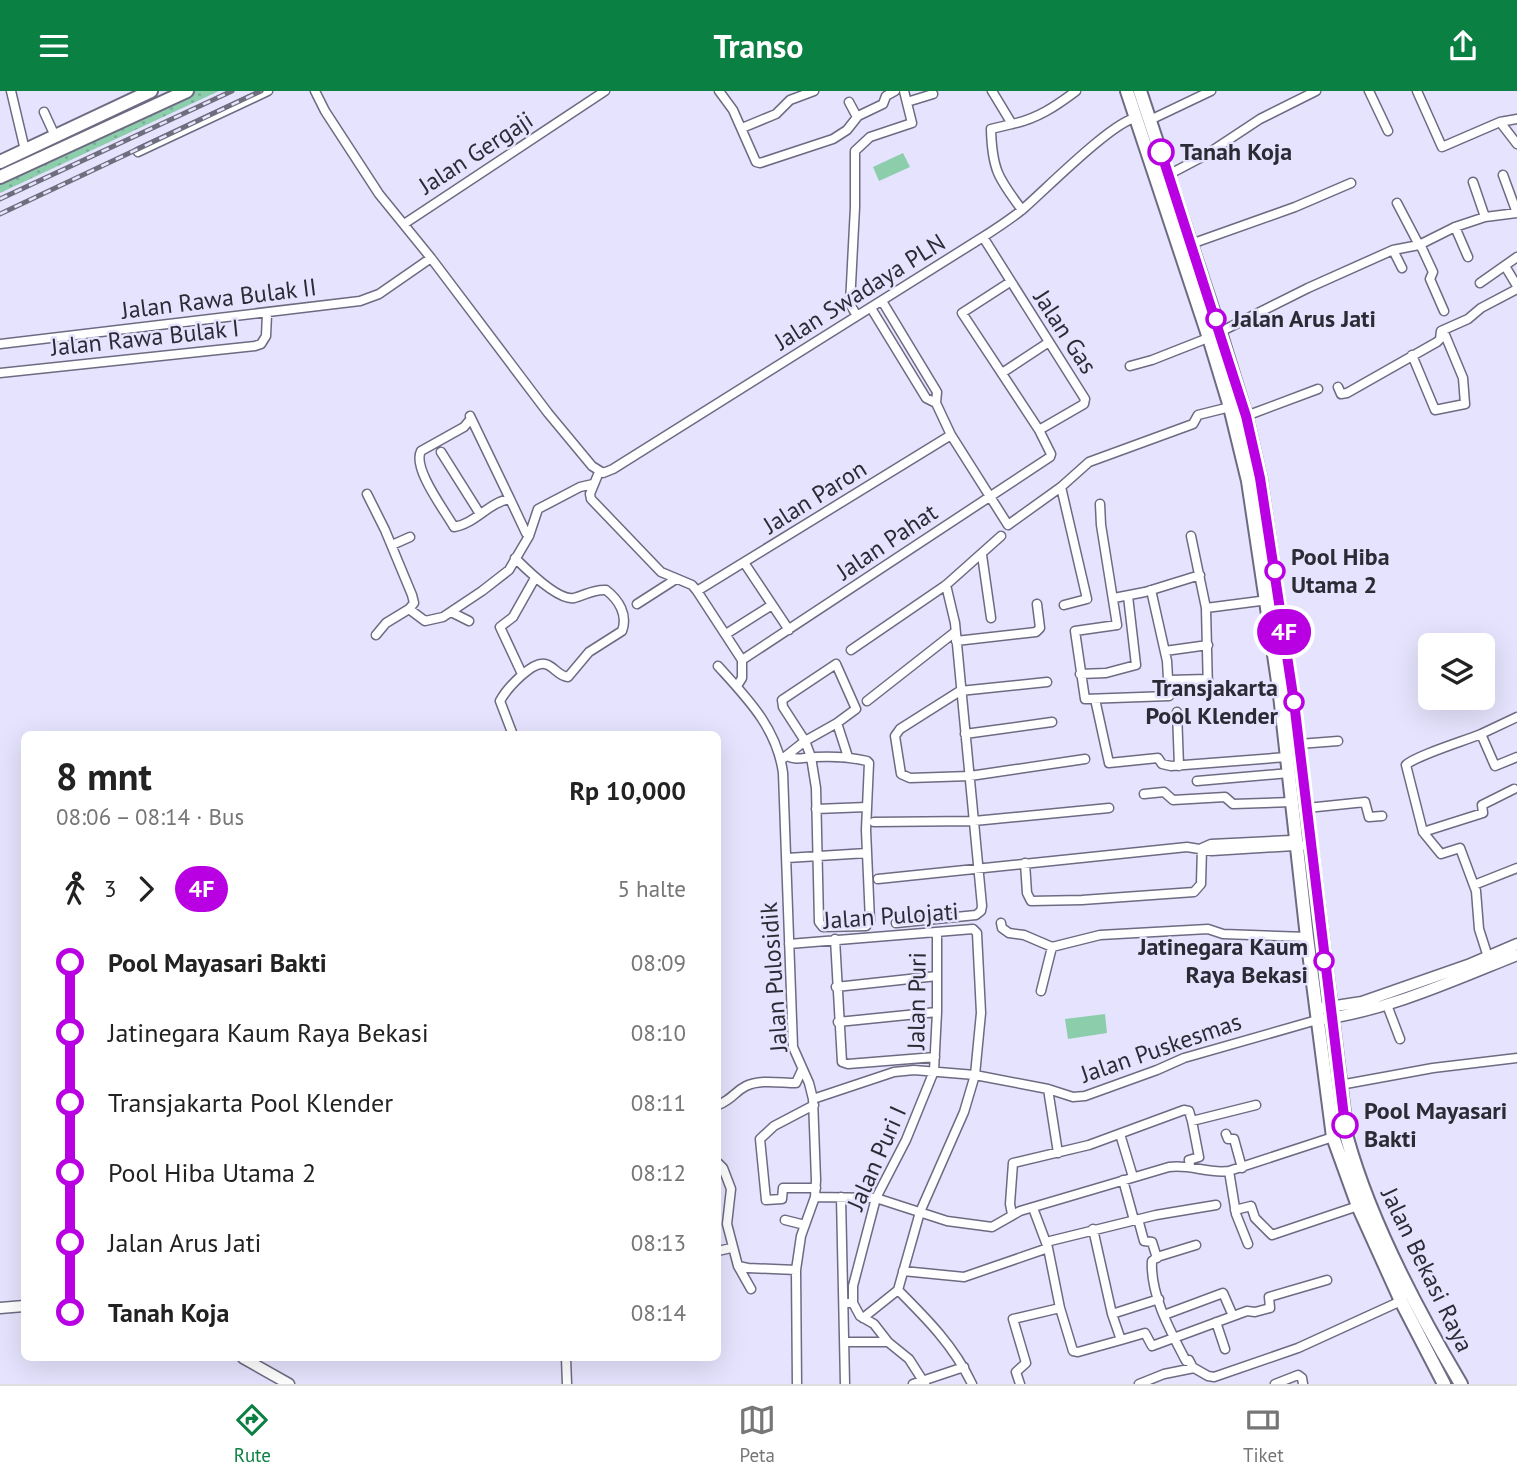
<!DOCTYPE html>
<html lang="id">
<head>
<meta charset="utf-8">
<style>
  body { margin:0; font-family:"PT Sans",sans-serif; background:#f6f6f6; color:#222; height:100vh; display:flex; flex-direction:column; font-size:26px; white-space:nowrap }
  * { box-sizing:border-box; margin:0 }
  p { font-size:23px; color:#767676 }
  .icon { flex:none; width:38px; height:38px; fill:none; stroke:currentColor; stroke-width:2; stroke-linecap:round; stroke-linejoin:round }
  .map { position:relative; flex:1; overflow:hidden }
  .side { position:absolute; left:21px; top:640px; width:700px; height:630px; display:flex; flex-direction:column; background:#fff; border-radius:10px; box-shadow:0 7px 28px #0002 }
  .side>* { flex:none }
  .badge { padding:0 14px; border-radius:23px; font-size:24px; line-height:46px }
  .fabs { position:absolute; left:1418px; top:542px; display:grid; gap:14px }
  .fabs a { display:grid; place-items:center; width:77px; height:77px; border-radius:10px; background:#fff; box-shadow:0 7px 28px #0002; font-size:35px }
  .map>.badge { position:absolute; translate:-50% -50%; box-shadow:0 0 0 4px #fff }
  .legs { display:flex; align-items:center; gap:10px; height:77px; padding:0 35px; font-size:23px }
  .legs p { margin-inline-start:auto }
  .summary { display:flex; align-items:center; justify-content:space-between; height:119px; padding:0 35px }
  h1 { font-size:38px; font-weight:600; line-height:52px }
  ul { padding:0 35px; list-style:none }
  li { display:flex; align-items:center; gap:24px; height:70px; font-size:26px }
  li i { display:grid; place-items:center; width:10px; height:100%; margin:0 9px; background:currentColor }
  li i::after { content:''; width:18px; height:18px; margin:-9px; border:5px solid; border-radius:50%; background:#fff }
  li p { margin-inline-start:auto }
  li:first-child i { background:linear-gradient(#0000 50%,currentColor 0) }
  li:last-child i { background:linear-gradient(currentColor 50%,#0000 0) }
  header { display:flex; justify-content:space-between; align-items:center; height:91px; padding:0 35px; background:#0b8043; color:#fff; font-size:32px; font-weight:600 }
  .dock { display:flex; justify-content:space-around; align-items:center; height:98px; border-top:2px solid #e0e0e0; background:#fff; font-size:19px; color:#767676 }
  .dock a { display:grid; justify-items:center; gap:4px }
  .dock .current { color:#0b8043 }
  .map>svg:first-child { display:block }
  .grass { fill:url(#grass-dots) }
  .pitch { fill:#8ccdac }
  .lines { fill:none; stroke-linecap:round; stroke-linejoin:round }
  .minor-casing { stroke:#6d6b82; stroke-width:11 }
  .tertiary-casing { stroke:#6d6b82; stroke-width:13 }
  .primary-casing { stroke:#6d6b82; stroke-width:16 }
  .minor { stroke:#fff; stroke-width:8 }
  .tertiary { stroke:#fff; stroke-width:10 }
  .primary { stroke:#fff; stroke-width:12 }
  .rail-casing { stroke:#6f6e7e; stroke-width:5 }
  .rail { stroke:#e5e3fd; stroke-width:2.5; stroke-dasharray:8; stroke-linecap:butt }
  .line-1-casing { stroke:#fff; stroke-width:16 }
  .line-1 { stroke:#b900e2; stroke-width:10 }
  .stop-1-dot { fill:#fff; stroke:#b900e2; stroke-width:3.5 }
  .labels { text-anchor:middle; stroke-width:5; stroke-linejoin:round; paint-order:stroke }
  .stop-label { font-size:24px; font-weight:bold; fill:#2c2b35; stroke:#e5e3fd; text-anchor:start }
  .street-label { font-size:24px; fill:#2c2b35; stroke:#e5e3fd }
</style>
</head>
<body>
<header><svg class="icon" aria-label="menu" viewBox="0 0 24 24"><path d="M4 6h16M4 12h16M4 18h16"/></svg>Transo<svg class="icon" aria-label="share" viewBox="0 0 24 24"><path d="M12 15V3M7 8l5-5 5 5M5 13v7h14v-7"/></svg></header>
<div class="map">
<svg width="1517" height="1293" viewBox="0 0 1517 1293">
  <defs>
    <pattern id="grass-dots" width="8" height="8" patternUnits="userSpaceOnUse" patternTransform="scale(1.75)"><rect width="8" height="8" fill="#8ccdac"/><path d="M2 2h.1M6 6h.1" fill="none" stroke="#79b095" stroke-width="1.8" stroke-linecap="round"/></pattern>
  </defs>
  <rect width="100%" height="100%" fill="#e5e3fd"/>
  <path class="grass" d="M187,0H219L0,102V86Z"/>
  <path class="pitch" d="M903,62L910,76L879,90L873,76Z
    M1105,923L1107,942L1068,948L1065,928Z"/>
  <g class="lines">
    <g class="minor-casing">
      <path id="minor" d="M11,0L25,59
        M315,0L325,20L379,103L431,167L548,322L592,375L603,382L613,378L983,146C997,137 1011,128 1023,118C1045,99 1113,30 1136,27
        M719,0L733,19L756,71L760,72L833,48L847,39L858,25L883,13L886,5L895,0
        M992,0L1012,33L991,38C992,78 998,87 1022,119
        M1369,0L1388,40
        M1417,0L1442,56L1500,31L1517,28
        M849,11L857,26
        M907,11L933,3
        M44,21L55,45
        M1150,29L1211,0
        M1500,31L1517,53
        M1012,33C1037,28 1056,15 1076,0
        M742,37L776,23L790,9L814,0
        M138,61L268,0
        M1168,84L1204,65L1260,28L1316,0
        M1503,84L1517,122
        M1473,91L1485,126
        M1397,112L1419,154
        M404,133L605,0
        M1455,136L1468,166
        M983,146L1085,308L1084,313L1039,339
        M1191,153L1295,116L1351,92
        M1420,153L1433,181L1430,188L1444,220
        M1393,159L1402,177
        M1505,175L1517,195
        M1480,192L1517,166
        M882,210L937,301L936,312L951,344L1008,434L1061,396
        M871,217L926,307L936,312
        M857,225L850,213L855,116V60L870,46L912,32L904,0
        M1220,241L1308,197L1393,159L1419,154L1455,136L1485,126L1517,122
        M0,253L360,210L379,203L431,167
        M1412,264L1435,319L1465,313L1463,287L1443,239
        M1130,275L1152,269L1208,247
        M0,282L255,255L261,253L266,245L267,223
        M1002,282L1049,251
        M1338,296L1341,303L1347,302L1437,251L1440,248L1441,240L1468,228L1481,217L1517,198
        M470,325L510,408
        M1246,325L1318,298
        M469,330L464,336L421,360C412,377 445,420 454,436C475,433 489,411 510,408L526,442L529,445
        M441,361L480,423
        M599,381L590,403L591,408L661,481L692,494L697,500L742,569V587L737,595
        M367,403L385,439L412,504L414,512L409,518
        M1100,413L1101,434L1117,534L1075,540L1085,608L1169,605L1167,570L1151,499
        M1191,445L1206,517L1208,601
        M392,454L410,446
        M982,464L991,527
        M745,473L789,539
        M697,500L951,344
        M1114,507L1145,501L1200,484
        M637,513L676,488
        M1064,514L1087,508L1061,396L1089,371L1193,333L1198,324L1230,316
        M1206,517L1268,509
        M451,521L469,530
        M726,543L772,514
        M376,544L386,532L409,518L425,530L443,526L482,500L509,479L529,445L538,418L580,396L593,393
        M956,550L1036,541L1040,537L1037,513
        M851,559L946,494L1001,445
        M1165,560L1208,554
        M742,569L1050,366L1051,363L1039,339L962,222L1010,191
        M718,575C747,607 777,637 783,682L793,956L809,992L813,1008L816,1089L815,1106L801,1145L796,1179L797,1293
        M522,583L500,536L513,526L535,487
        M1080,583L1106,582L1136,574L1128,505
        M1169,589L1208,588
        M1047,591L960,600L900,638L895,645L901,683L910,687L970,685L1085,668
        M1095,608L1109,672L1158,667L1162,673L1171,675L1287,666
        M867,610L955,541
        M1177,621L1179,675
        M837,632L848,666
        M965,643L1052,631
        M1481,643L1517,626
        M513,644L500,610C506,599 534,566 548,574C556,578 559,585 568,586L589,561L622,540C628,524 619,509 606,499C593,498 586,504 574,507C558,510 525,477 515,467
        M1299,653L1338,650
        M781,669L805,650L783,616L782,609L836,573L856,618L837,632L805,650L811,666L816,697L819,831L823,836L866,835L870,830L866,739L869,672L867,670C850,666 833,665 815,666C803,666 798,670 787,665
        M1197,690L1289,682
        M1144,703L1164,701L1173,709L1225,706L1233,713L1292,711
        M1307,717L1365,711L1369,726L1382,725
        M816,718L867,716
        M874,731L974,730L1109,717
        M1423,741L1483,722L1482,714L1514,698
        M1202,757L1211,753L1290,749L1296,746
        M787,767L867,762
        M1025,772L1027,802L1031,810L1082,809L1194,801L1201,793L1202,757
        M878,788L1187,756L1212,760L1311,754
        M1474,794L1517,777
        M896,832L976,824L981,820L982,815L955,532L946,494
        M1001,832L1002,837L1009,842L1024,844L1052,856
        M835,848L842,971L848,973L935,966
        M789,853L973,838L977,842L981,922L975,984L964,1021L920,1121L898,1199L863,1227
        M1488,866L1479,838L1476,800L1460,757L1441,763L1423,741L1406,674C1415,665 1464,650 1481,643L1495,675L1517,666
        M836,896L937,885
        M1041,900L1052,856L1100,844L1208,838L1223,843L1307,846
        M1387,914L1400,948
        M838,931L937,921
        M1340,994L1433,977L1517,967
        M1048,998L1058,1062
        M813,1008L894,981L914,979L975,984L1048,998L1073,1006L1085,1005L1157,979L1184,967L1317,929
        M718,1014C733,1008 734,1001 746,995C760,988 781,992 796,992L802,979
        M814,1014L774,1035L760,1048L766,1109L782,1108L783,1097H816
        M1120,1043L1133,1086
        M1226,1043L1228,1048H1234L1242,1077
        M718,1072L723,1077L731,1098L727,1133L738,1175L748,1177L796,1179
        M1190,1075L1189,1069L1199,1066L1192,1030
        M1229,1080L1236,1123L1248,1153
        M1123,1089L1134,1129
        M815,1106L876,1107L947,1130L992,1136L1020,1120L1169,1076C1191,1073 1208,1083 1229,1080L1333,1046
        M841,1106L845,1293
        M1033,1117L1048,1157L1060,1217L1073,1260L1078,1261L1121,1249
        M1235,1119L1251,1115L1255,1127L1272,1144L1358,1115
        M1012,1123L1010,1113L1013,1072L1089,1054L1184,1019L1189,1020L1192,1030L1256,1014
        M1138,1128L1144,1150L1152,1151L1157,1167
        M785,1129L805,1134
        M1093,1138L1112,1223L1159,1208
        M1046,1151L1156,1124L1216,1114
        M718,1160L731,1157
        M738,1175L751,1198
        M903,1180L964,1186L1048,1157
        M898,1199C927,1228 954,1255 972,1293
        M848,1212H853L860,1225L874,1233L888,1251L909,1268L925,1293
        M853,1212V1195L876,1107L906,1049L934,980L937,921V841
        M1112,1223L1121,1249L1145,1242L1152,1255L1247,1220L1255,1221L1270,1217L1269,1206L1327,1189
        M1164,1224L1223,1202L1233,1225
        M1216,1231L1225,1258
        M845,1251H888
        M566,1267L567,1293
        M1193,1277L1189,1269L1186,1270C1171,1241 1150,1204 1152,1170L1157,1166L1196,1154
        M913,1293L964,1276
        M1020,1293L1016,1281L1026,1272L1013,1228L1060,1217
        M1139,1293L1164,1283L1194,1277L1208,1285L1214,1286L1298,1257L1401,1210
        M1275,1293L1298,1284L1302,1287L1303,1293"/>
    </g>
    <g class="tertiary-casing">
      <path id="tertiary" d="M1316,918L1362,911L1468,874L1517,853
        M1317,929C1387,920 1452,890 1517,864
        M0,1217L24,1215
        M243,1267L289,1293"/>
    </g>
    <g class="primary-casing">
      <path id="primary" d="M1127,0L1210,250L1230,316L1248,390L1280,604L1307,846L1333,1046L1358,1115L1401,1210L1444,1293
        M1140,0L1220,241L1246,325L1260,387L1292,602L1347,1047C1370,1130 1417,1219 1461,1293
        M0,71L151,0
        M0,86L187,0"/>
    </g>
    <use href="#minor" class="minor"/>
    <use href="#tertiary" class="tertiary"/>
    <use href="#primary" class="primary"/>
    <g class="rail-casing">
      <path id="rail" d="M0,108L232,0
        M0,123L261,0"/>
    </g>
    <use href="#rail" class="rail"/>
  </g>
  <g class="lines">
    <g class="line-1-casing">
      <path id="line-1" d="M1161,61L1246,325L1260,387L1294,611L1345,1034"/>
    </g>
    <use href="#line-1" class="line-1"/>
  </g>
  <g class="stop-1-dot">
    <circle cx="1161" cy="61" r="12"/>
    <circle cx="1216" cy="228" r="9"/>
    <circle cx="1275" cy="480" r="9"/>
    <circle cx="1294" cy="611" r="9"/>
    <circle cx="1324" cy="870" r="9"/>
    <circle cx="1345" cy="1034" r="12"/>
  </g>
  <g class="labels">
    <g class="stop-label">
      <text x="1180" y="69">Tanah Koja</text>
      <text x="1232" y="236">Jalan Arus Jati</text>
      <text x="1291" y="474">Pool Hiba<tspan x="1291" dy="28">Utama 2</tspan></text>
      <text x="1278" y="605" text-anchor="end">Transjakarta<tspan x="1278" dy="28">Pool Klender</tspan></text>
      <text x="1308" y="864" text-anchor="end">Jatinegara Kaum<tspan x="1308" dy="28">Raya Bekasi</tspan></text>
      <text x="1364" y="1028">Pool Mayasari<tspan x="1364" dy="28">Bakti</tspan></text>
    </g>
    <g class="street-label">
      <text transform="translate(476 62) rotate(-33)" y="8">Jalan Gergaji</text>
      <text transform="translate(860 201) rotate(-32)" y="8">Jalan Swadaya PLN</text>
      <text transform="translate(219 208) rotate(-7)" y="8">Jalan Rawa Bulak II</text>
      <text transform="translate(1065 241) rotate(57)" y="8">Jalan Gas</text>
      <text transform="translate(145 247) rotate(-6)" y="8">Jalan Rawa Bulak I</text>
      <text transform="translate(815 406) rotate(-32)" y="8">Jalan Paron</text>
      <text transform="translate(887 451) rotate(-34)" y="8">Jalan Pahat</text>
      <text transform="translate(891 825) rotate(-4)" y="8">Jalan Pulojati</text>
      <text transform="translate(774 886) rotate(-94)" y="8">Jalan Pulosidik</text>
      <text transform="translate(917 910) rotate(-89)" y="8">Jalan Puri</text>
      <text transform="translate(1161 957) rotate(-19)" y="8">Jalan Puskesmas</text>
      <text transform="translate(877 1067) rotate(-66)" y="8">Jalan Puri I</text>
      <text transform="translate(1427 1179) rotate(64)" y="8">Jalan Bekasi Raya</text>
    </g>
  </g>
</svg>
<div class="fabs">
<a><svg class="icon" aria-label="layers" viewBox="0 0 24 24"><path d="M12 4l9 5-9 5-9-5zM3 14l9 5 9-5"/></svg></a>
</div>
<b class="badge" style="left:1284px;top:541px;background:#b900e2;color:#fff">4F</b>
<section class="side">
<div class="summary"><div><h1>8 mnt</h1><p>08:06 – 08:14 · Bus</p></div><b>Rp 10,000</b></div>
<div class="legs"><svg class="icon" aria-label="walk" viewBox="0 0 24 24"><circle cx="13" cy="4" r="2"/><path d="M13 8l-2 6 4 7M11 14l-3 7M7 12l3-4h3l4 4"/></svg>3<svg class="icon" aria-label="forward" viewBox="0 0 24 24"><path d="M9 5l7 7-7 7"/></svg><b class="badge" style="background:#b900e2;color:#fff">4F</b><p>5 halte</p></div>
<ul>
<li><i style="color:#b900e2"></i><b>Pool Mayasari Bakti</b><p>08:09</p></li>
<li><i style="color:#b900e2"></i><span>Jatinegara Kaum Raya Bekasi</span><p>08:10</p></li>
<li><i style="color:#b900e2"></i><span>Transjakarta Pool Klender</span><p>08:11</p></li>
<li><i style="color:#b900e2"></i><span>Pool Hiba Utama 2</span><p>08:12</p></li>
<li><i style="color:#b900e2"></i><span>Jalan Arus Jati</span><p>08:13</p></li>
<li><i style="color:#b900e2"></i><b>Tanah Koja</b><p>08:14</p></li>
</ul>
</section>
</div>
<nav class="dock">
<a class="current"><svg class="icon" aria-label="directions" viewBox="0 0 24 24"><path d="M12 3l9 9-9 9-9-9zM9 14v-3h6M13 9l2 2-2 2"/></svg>Rute</a>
<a><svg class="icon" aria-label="map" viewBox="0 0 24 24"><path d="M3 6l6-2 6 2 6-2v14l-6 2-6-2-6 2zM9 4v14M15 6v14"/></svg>Peta</a>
<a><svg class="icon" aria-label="tickets" viewBox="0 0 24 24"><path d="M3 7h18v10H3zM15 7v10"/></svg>Tiket</a>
</nav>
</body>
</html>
